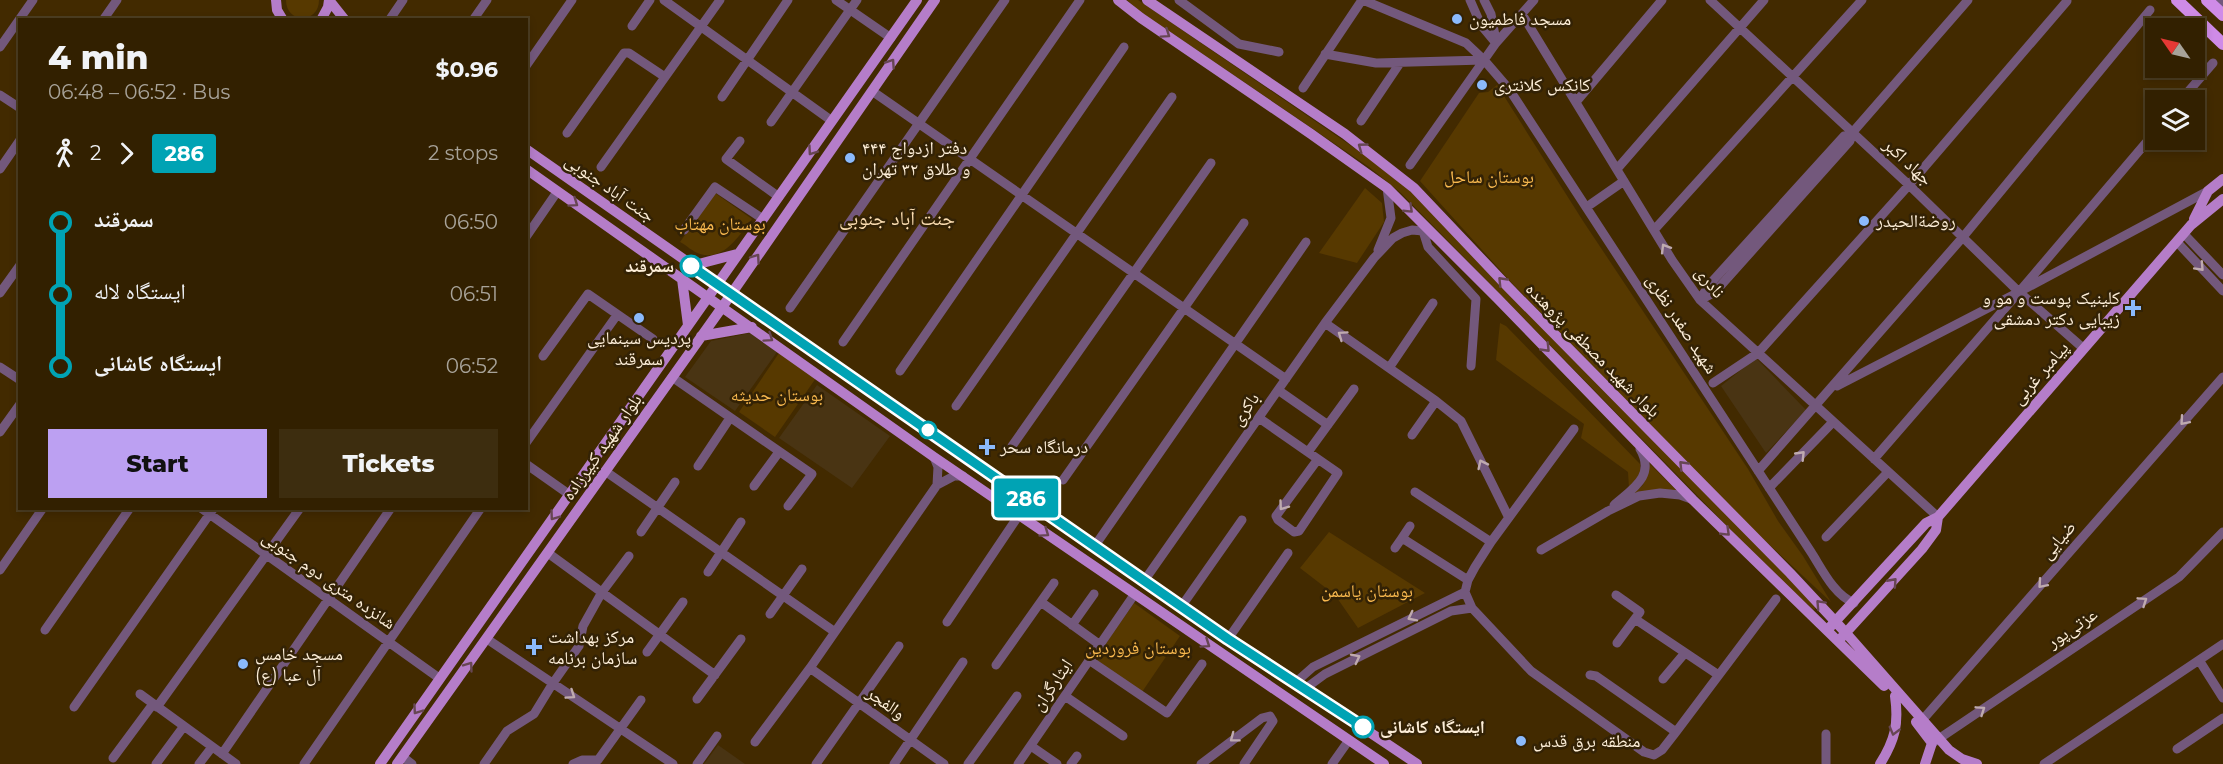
<!DOCTYPE html>
<html lang="en">
<head>
<meta charset="utf-8">
<style>
  body { margin:0; font-family:Montserrat,"Noto Naskh Arabic",sans-serif; background:#3d2d0f; color:#f1f3f6; height:100vh; display:flex; flex-direction:column; font-size:22px; white-space:nowrap }
  * { box-sizing:border-box; margin:0 }
  p { font-size:20px; color:#a8a399 }
  .icon { flex:none; width:33px; height:33px; fill:none; stroke:currentColor; stroke-width:2; stroke-linecap:round; stroke-linejoin:round }
  .map { position:relative; flex:1; overflow:hidden }
  .panel { position:absolute; left:18px; top:18px; width:510px; height:492px; display:flex; flex-direction:column; background:#322000; border-radius:0px; box-shadow:0 3px 9px #0003,0 0 0 2px #4d3e22 }
  .panel>* { flex:none }
  .badge { padding:0 12px; border-radius:4px; font-size:21px; line-height:39px }
  .needle { width:39px; rotate:304deg }
  .controls { position:absolute; left:2145px; top:18px; display:grid; gap:12px }
  .controls a { display:grid; place-items:center; width:60px; height:60px; border-radius:0px; background:#322000; box-shadow:0 3px 9px #0003,0 0 0 2px #4d3e22; font-size:30px }
  .map>.badge { position:absolute; translate:-50% -50%; box-shadow:0 0 0 3px #fff }
  .legs { display:flex; align-items:center; gap:9px; height:66px; padding:0 30px; font-size:20px }
  .legs p { margin-inline-start:auto }
  .summary { display:flex; align-items:center; justify-content:space-between; height:102px; padding:0 30px }
  h1 { font-size:33px; font-weight:800; line-height:45px }
  .button { display:flex; gap:12px; margin-top:auto; padding:12px 30px }
  .button a { flex:1; height:69px; border-radius:0px; background:#bca0f2; color:#111; font-size:24px; font-weight:800; line-height:69px; text-align:center }
  .button a+a { background:#3d2d0f; color:#f1f3f6 }
  ul { padding:0 30px; list-style:none }
  li { display:flex; align-items:center; gap:21px; height:72px; font-size:22px }
  li i { display:grid; place-items:center; width:9px; height:100%; margin:0 8px; background:currentColor }
  li i::after { content:''; width:15px; height:15px; margin:-8px; border:4px solid; border-radius:50%; background:#322000 }
  li p { margin-inline-start:auto }
  li:first-child i { background:linear-gradient(#0000 50%,currentColor 0) }
  li:last-child i { background:linear-gradient(currentColor 50%,#0000 0) }
  .map>svg:first-child { display:block }
  .built { fill:#493413 }
  .green { fill:#573900 }
  .lines { fill:none; stroke-linecap:round; stroke-linejoin:round }
  .minor { stroke:#73587c; stroke-width:9 }
  .major { stroke:#b57dc9; stroke-width:10 }
  .highway { stroke:#cf8be7; stroke-width:12 }
  .oneway { stroke:#674653 }
  .oneway2 { stroke:#bfaaaf }
  .line-1-casing { stroke:#fff; stroke-width:14 }
  .line-1 { stroke:#00a3b4; stroke-width:9 }
  .poi-dot { fill:#8bbafc; stroke:#332205; stroke-width:2 }
  .stop-1-dot { fill:#fff; stroke:#00a3b4; stroke-width:3 }
  .labels { text-anchor:middle; stroke-width:5; stroke-linejoin:round; paint-order:stroke }
  .poi-label { font-size:18px; fill:#fdeed8; stroke:#332205; text-anchor:start }
  .street-label { font-size:18px; fill:#fdeed8; stroke:#332205 }
  .park-label { font-size:18px; fill:#f9b94f; stroke:#332205 }
  .stop-label { font-size:18px; font-weight:bold; fill:#fdeed8; stroke:#332205; text-anchor:end }
  .neighbourhood-label { font-size:20px; fill:#fadcb0; stroke:#332205 }
</style>
</head>
<body>
<div class="map">
<svg width="2223" height="764" viewBox="0 0 2223 764">
  <rect width="100%" height="100%" fill="#422a00"/>
  <path class="built" d="M750,333L777,352L735,411L685,377L711,341Z
    M1756,358L1806,410L1766,453L1721,386Z
    M817,385L890,436L852,488L779,438Z
    M718,745L745,764H704Z"/>
  <path class="green" d="M286,0H319C319,24 286,24 286,0Z
    M1127,0H1138L1366,156L1406,187L1800,590L1815,606V609L1814,610L1782,582L1401,193L1369,167L1138,10Z
    M1497,85L1583,221L1748,469L1778,521L1803,556L1831,602L1746,523L1510,281L1420,181L1479,93L1488,92Z
    M1365,188L1382,203L1384,222L1357,263L1319,253Z
    M715,193L752,219C739,235 725,261 700,254C693,252 686,245 680,242Z
    M1500,323L1506,326L1640,464V475L1629,488L1628,472L1581,438L1584,424L1496,360Z
    M779,353L816,378L775,437L739,412Z
    M1650,464L1679,493L1667,491L1619,505L1643,485Z
    M1329,532L1425,593L1358,628L1335,595L1300,568Z
    M1134,603L1180,636L1142,692L1095,659Z"/>
  <g class="lines">
    <path class="minor" d="M664,0L832,121
      M836,0L891,38
      M1179,0L1239,44L1279,52
      M1363,0L1466,43L1484,60L1509,89L1811,552C1822,569 1834,595 1854,603
      M1470,0L1481,25L1496,43
      M1484,0L1491,14L1496,41
      M1710,0L1909,185L2019,292L2083,348
      M2219,0L2223,4
      M1522,14L1672,260L1700,300L1938,517
      M390,19L403,0
      M103,20L117,0
      M473,20L487,0
      M632,26L650,0
      M0,47L33,0
      M1325,54L1376,63L1484,60
      M526,66L572,0
      M1303,88L1362,0
      M872,91L1286,379
      M0,95L20,108
      M722,97L788,0
      M2181,100L2213,63
      M1576,102L1662,0
      M1361,121L1400,63
      M771,122L857,0
      M567,133L624,53H629L665,77
      M740,141L726,159L779,197
      M1410,165L1496,43L1534,0
      M601,167L720,0
      M0,169L20,140
      M1617,169L1764,0
      M1591,204L1624,181
      M684,230L715,187L763,219
      M1654,230L1862,0
      M1423,231L1428,247L1476,299L1471,366
      M2184,234L2223,275
      M526,237L557,192
      M2177,242L2223,291
      M1378,250L1391,218L1387,188
      M0,293L20,265
      M1701,298L1708,286L1844,136L1852,133
      M1700,300L1715,292L1850,141L1852,133L1968,0
      M790,308L1005,0
      M1325,323L1436,401L1461,421L1508,516
      M843,342L1080,0
      M543,356L588,294L653,339
      M0,367L20,380
      M1389,368L1433,303
      M900,371L1124,47
      M672,377L812,474L788,506
      M1713,383L1758,353L1909,185L2067,1
      M1837,386L2019,292L2208,191
      M1278,390L1328,425
      M956,406L1172,97
      M1259,418L1338,473L1299,531L1294,532L1278,520L1276,516L1318,459
      M1574,429L1491,542L1475,567L1468,580L1465,592L1472,608L1531,671L1644,752L1654,755L1662,750L1676,732L1776,599
      M0,432L20,404
      M1412,435L1436,401
      M526,443L617,315
      M1012,446L1211,163
      M1308,452L1354,389
      M934,457L938,467L937,485
      M1874,459L2019,292L2156,131
      M526,464L570,495
      M698,466L730,418
      M605,471L835,632
      M1758,471L1963,237L2150,10
      M1063,480L1244,223
      M754,486L779,452
      M1769,488L1833,422
      M1415,492L1491,542
      M1614,505C1632,489 1656,476 1640,449
      M201,508L439,678
      M1410,526L1402,538L1468,580
      M641,532L675,482
      M1826,537L1888,472
      M1094,547L1306,242
      M1395,548L1402,538
      M1541,550L1608,511L1639,496L1660,493L1680,495L1691,499
      M548,553L715,675
      M0,570L43,508
      M708,572L741,522
      M1144,581L1325,323L1374,258L1393,238L1402,233L1412,230L1423,231L1432,235
      M1616,595L1640,612L1617,643
      M1041,602L1100,645
      M1181,607L1242,520
      M770,614L802,569
      M1635,619L1717,674
      M947,622L1019,515
      M1072,625L1094,594
      M45,630L130,508
      M487,639L673,764
      M1228,639L1288,553
      M647,652L683,602
      M1089,660L1167,713L1202,664
      M2199,660L2223,698
      M996,665L1054,583
      M810,668L944,764
      M1590,675L1596,676L1676,732
      M1663,679L1684,654
      M1296,682L1313,667L1465,592
      M1306,688L1325,674L1451,611L1472,608
      M140,694L236,764
      M1065,696L1123,736
      M697,699L741,639
      M74,707L214,508
      M157,707L300,508
      M1918,725L2223,377
      M755,742L810,668L937,485L954,476H963
      M1934,742L2179,577L2223,532
      M1031,746L1057,764
      M2177,749L2223,718
      M222,754L391,508
      M403,757L412,764
      M113,758L153,704
      M156,764L184,726
      M199,764L212,747
      M304,764L481,508
      M484,764L507,731L534,714L553,683L579,646L583,626L602,592L629,556
      M573,764L582,760H598L641,700
      M697,764L717,736
      M816,764L899,646
      M894,764L963,662
      M968,764L1017,696
      M1018,764L1134,595
      M1071,764L1077,756
      M1201,764L1262,718L1270,716L1273,721L1244,764
      M1332,764L1349,740
      M1826,764V734
      M2044,764L2223,644"/>
    <path class="major" d="M276,0L277,10L283,20
      M329,0L345,20
      M1118,0L1141,18L1311,134L1387,188L1497,298L1693,500L1884,686
      M1147,0L1345,134L1414,188L1508,287L1790,573L1846,633L1949,750L1962,759L1977,764
      M321,20L328,7L329,0
      M526,149L1144,581L1417,764
      M526,169L934,457L1384,764
      M2194,219L2208,191L2223,179
      M691,266L737,254
      M682,279L688,325
      M701,336L752,327
      M1831,626L1926,523L1938,517L2191,225L2223,199
      M1842,637L1922,549L1936,530L1938,517
      M1916,722L1932,743L1925,764
      M380,764L917,0
      M397,764L723,306L935,0
      M1880,764C1895,740 1899,724 1895,696"/>
    <path class="highway" d="M2177,0L2223,44
      M2207,0L2223,15"/>
  </g>
  <defs><path id="oneway-chevron" d="M-2-3.5L2.5 0L-2 3.5" fill="none" stroke-width="1.6" stroke-linecap="round" stroke-linejoin="round" transform="scale(1.5)"/></defs>
  <g class="oneway">
    <use href="#oneway-chevron" transform="translate(1166 34) rotate(34)"/>
    <use href="#oneway-chevron" transform="translate(891 63) rotate(-56)"/>
    <use href="#oneway-chevron" transform="translate(1362 147) rotate(-144)"/>
    <use href="#oneway-chevron" transform="translate(812 151) rotate(125)"/>
    <use href="#oneway-chevron" transform="translate(574 203) rotate(35)"/>
    <use href="#oneway-chevron" transform="translate(1409 209) rotate(44)"/>
    <use href="#oneway-chevron" transform="translate(756 258) rotate(-55)"/>
    <use href="#oneway-chevron" transform="translate(1502 281) rotate(-134)"/>
    <use href="#oneway-chevron" transform="translate(769 338) rotate(35)"/>
    <use href="#oneway-chevron" transform="translate(1546 348) rotate(46)"/>
    <use href="#oneway-chevron" transform="translate(1683 465) rotate(-134)"/>
    <use href="#oneway-chevron" transform="translate(554 516) rotate(126)"/>
    <use href="#oneway-chevron" transform="translate(1726 532) rotate(44)"/>
    <use href="#oneway-chevron" transform="translate(1045 533) rotate(35)"/>
    <use href="#oneway-chevron" transform="translate(1893 582) rotate(-48)"/>
    <use href="#oneway-chevron" transform="translate(1820 604) rotate(-133)"/>
    <use href="#oneway-chevron" transform="translate(1206 644) rotate(34)"/>
    <use href="#oneway-chevron" transform="translate(469 666) rotate(-54)"/>
    <use href="#oneway-chevron" transform="translate(417 710) rotate(125)"/>
    <use href="#oneway-chevron" transform="translate(1894 731) rotate(105)"/>
  </g>
  <g class="oneway2">
    <use href="#oneway-chevron" transform="translate(1665 248) rotate(-121)"/>
    <use href="#oneway-chevron" transform="translate(2200 267) rotate(47)"/>
    <use href="#oneway-chevron" transform="translate(1342 335) rotate(-145)"/>
    <use href="#oneway-chevron" transform="translate(2184 421) rotate(131)"/>
    <use href="#oneway-chevron" transform="translate(1801 455) rotate(-46)"/>
    <use href="#oneway-chevron" transform="translate(1482 464) rotate(-116)"/>
    <use href="#oneway-chevron" transform="translate(1283 506) rotate(126)"/>
    <use href="#oneway-chevron" transform="translate(2042 584) rotate(131)"/>
    <use href="#oneway-chevron" transform="translate(2143 601) rotate(-34)"/>
    <use href="#oneway-chevron" transform="translate(1412 617) rotate(153)"/>
    <use href="#oneway-chevron" transform="translate(1356 658) rotate(-27)"/>
    <use href="#oneway-chevron" transform="translate(571 695) rotate(34)"/>
    <use href="#oneway-chevron" transform="translate(1981 710) rotate(-34)"/>
    <use href="#oneway-chevron" transform="translate(1234 738) rotate(143)"/>
  </g>
  <g class="lines">
    <g class="line-1-casing">
      <path id="line-1" d="M691,266L1228,639L1363,727"/>
    </g>
    <use href="#line-1" class="line-1"/>
  </g>
  <g class="poi-dot">
    <circle cx="1457" cy="19" r="6"/>
    <circle cx="1482" cy="85" r="6"/>
    <circle cx="850" cy="158" r="6"/>
    <circle cx="1864" cy="221" r="6"/>
    <path d="M2130 299h6v6h6v6h-6v6h-6v-6h-6v-6h6z"/>
    <circle cx="639" cy="318" r="6"/>
    <path d="M984 438h6v6h6v6h-6v6h-6v-6h-6v-6h6z"/>
    <path d="M531 638h6v6h6v6h-6v6h-6v-6h-6v-6h6z"/>
    <circle cx="243" cy="664" r="6"/>
    <circle cx="1521" cy="741" r="6"/>
  </g>
  <g class="stop-1-dot">
    <circle cx="691" cy="266" r="10"/>
    <circle cx="928" cy="430" r="8"/>
    <circle cx="1363" cy="727" r="10"/>
  </g>
  <g class="labels">
    <g class="poi-label">
      <text x="1469" y="25">مسجد فاطمیون</text>
      <text x="1494" y="91">کانکس کلانتری</text>
      <text x="862" y="154">دفتر ازدواج ۴۴۴<tspan x="862" dy="21">و طلاق ۳۲ تهران</tspan></text>
      <text x="1876" y="227">روضةالحیدر</text>
      <text x="2120" y="304" text-anchor="end">کلینیک پوست و مو و<tspan x="2120" dy="21">زیبایی دکتر دمشقی</tspan></text>
      <text x="639" y="344" text-anchor="middle">پردیس سینمایی<tspan x="639" dy="21">سمرقند</tspan></text>
      <text x="1000" y="453">درمانگاه سحر</text>
      <text x="548" y="643">مرکز بهداشت<tspan x="548" dy="21">سازمان برنامه</tspan></text>
      <text x="255" y="660">مسجد خامس<tspan x="255" dy="21">آل عبا (ع)</tspan></text>
      <text x="1533" y="747">منطقه برق قدس</text>
    </g>
    <g class="street-label">
      <text transform="translate(1908 162) rotate(43)" y="6">جهاد اکبر</text>
      <text transform="translate(610 188) rotate(35)" y="6">جنت آباد جنوبی</text>
      <text transform="translate(1710 282) rotate(51)" y="6">نادری</text>
      <text transform="translate(1682 324) rotate(57)" y="6">شهید صفدر نظری</text>
      <text transform="translate(1593 350) rotate(45)" y="6">بلوار شهید مصطفی پژوهنده</text>
      <text transform="translate(2040 373) rotate(-49)" y="6">پیامبر غربی</text>
      <text transform="translate(1245 409) rotate(-55)" y="6">باکری</text>
      <text transform="translate(602 447) rotate(-55)" y="6">بلوار شهید کبیرزاده</text>
      <text transform="translate(2058 540) rotate(-49)" y="6">ضیایی</text>
      <text transform="translate(329 580) rotate(35)" y="6">شانزده متری دوم جنوبی</text>
      <text transform="translate(2072 628) rotate(-34)" y="6">عزتی‌پور</text>
      <text transform="translate(1052 685) rotate(-56)" y="6">ایثارگران</text>
      <text transform="translate(886 703) rotate(36)" y="6">والفجر</text>
    </g>
    <g class="park-label">
      <text x="1489" y="183">بوستان ساحل</text>
      <text x="720" y="230">بوستان مهتاب</text>
      <text x="777" y="401">بوستان حدیثه</text>
      <text x="1367" y="597">بوستان یاسمن</text>
      <text x="1138" y="654">بوستان فروردین</text>
    </g>
    <g class="stop-label">
      <text x="674" y="272">سمرقند</text>
      <text x="1380" y="733" text-anchor="start">ایستگاه کاشانی</text>
    </g>
    <g class="neighbourhood-label">
      <text x="897" y="225">جنت‌ آباد جنوبی</text>
    </g>
  </g>
</svg>
<div class="controls">
<a><svg class="needle" viewBox="-14 -14 28 28"><path d="M0-13l5 13h-10z" fill="#e53935"/><path d="M0 13l5-13h-10z" fill="#a8a399"/></svg></a>
<a><svg class="icon" aria-label="layers" viewBox="0 0 24 24"><path d="M12 4l9 5-9 5-9-5zM3 14l9 5 9-5"/></svg></a>
</div>
<b class="badge" style="left:1026px;top:498px;background:#00a3b4;color:#fff">286</b>
<section class="panel">
<div class="summary"><div><h1>4 min</h1><p>06:48 – 06:52 · Bus</p></div><b>$0.96</b></div>
<div class="legs"><svg class="icon" aria-label="walk" viewBox="0 0 24 24"><circle cx="13" cy="4" r="2"/><path d="M13 8l-2 6 4 7M11 14l-3 7M7 12l3-4h3l4 4"/></svg>2<svg class="icon" aria-label="forward" viewBox="0 0 24 24"><path d="M9 5l7 7-7 7"/></svg><b class="badge" style="background:#00a3b4;color:#fff">286</b><p>2 stops</p></div>
<ul>
<li><i style="color:#00a3b4"></i><b>سمرقند</b><p>06:50</p></li>
<li><i style="color:#00a3b4"></i><span>ایستگاه لاله</span><p>06:51</p></li>
<li><i style="color:#00a3b4"></i><b>ایستگاه کاشانی</b><p>06:52</p></li>
</ul>
<div class="button"><a>Start</a><a>Tickets</a></div>
</section>
</div>
</body>
</html>
